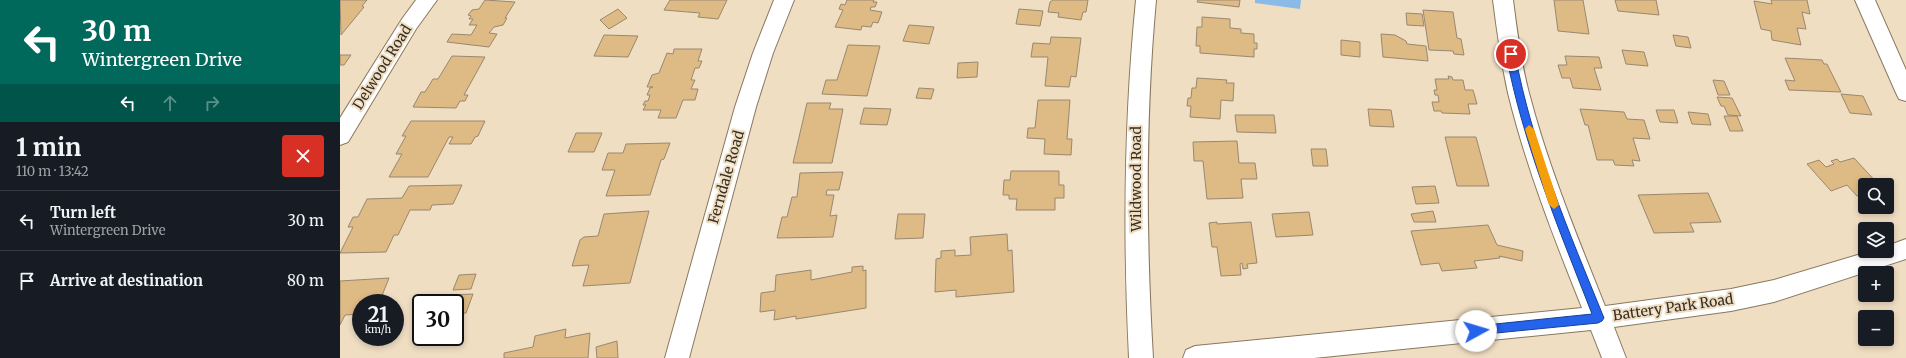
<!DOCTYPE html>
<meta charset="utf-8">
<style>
:root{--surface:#171b24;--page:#242831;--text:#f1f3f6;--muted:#9ea1a6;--line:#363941}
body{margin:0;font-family:Merriweather,serif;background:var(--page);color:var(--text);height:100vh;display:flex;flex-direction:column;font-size:15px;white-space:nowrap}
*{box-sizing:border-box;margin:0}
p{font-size:13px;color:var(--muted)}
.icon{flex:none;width:22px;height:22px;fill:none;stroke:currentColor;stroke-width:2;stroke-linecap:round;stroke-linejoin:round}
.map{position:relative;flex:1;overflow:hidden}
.drawer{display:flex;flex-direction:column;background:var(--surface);width:340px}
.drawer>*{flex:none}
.top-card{background:#00695c;color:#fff;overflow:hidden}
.controls{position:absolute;left:1518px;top:178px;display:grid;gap:8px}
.controls a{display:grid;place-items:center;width:36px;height:36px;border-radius:4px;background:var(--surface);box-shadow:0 2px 6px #0003;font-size:20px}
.speed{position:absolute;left:12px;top:294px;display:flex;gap:8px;font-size:20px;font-weight:700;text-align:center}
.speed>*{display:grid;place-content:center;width:52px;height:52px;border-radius:50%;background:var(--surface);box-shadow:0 2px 6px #0003;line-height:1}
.speed small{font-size:10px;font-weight:400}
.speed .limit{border:2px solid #111;border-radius:6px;background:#fff;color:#111}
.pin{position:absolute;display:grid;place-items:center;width:34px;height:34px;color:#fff;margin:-17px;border:2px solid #fff;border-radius:50%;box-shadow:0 1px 4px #0007}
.me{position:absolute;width:44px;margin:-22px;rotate:84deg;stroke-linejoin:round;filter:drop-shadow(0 0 3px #0008)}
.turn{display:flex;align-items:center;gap:14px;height:84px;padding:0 16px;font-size:18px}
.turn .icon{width:52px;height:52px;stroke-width:2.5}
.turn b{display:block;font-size:28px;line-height:34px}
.lanes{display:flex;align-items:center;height:38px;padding:0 16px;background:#0003;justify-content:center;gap:20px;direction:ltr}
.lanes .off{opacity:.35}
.round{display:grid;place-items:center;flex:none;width:42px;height:42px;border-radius:4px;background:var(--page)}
.headline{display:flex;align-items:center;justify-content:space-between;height:68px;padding:0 16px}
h1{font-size:24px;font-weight:700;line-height:30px}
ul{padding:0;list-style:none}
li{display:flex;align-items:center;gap:12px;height:60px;padding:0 16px;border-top:1px solid var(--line)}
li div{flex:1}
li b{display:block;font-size:15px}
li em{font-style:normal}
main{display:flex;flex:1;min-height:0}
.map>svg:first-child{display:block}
.water{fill:#8abbe6}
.building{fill:#deba85;stroke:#998870}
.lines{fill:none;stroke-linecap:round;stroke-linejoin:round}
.street-casing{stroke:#897860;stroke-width:2}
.street{fill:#fff;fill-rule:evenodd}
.route{fill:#2563eb;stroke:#184099}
.slow{fill:#f59e0b}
.labels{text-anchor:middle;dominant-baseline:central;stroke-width:4;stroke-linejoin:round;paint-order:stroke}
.street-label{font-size:14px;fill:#352e23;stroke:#f0dec3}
</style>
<main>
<section class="drawer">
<div class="top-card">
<div class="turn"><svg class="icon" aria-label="left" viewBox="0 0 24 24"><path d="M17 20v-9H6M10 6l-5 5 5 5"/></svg><div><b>30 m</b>Wintergreen Drive</div></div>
<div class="lanes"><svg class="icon" aria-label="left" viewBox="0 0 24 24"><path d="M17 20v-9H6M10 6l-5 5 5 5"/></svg><svg class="icon off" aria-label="ahead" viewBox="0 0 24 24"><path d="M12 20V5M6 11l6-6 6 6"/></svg><svg class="icon off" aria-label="right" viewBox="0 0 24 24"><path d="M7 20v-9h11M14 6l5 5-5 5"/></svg></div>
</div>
<div class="headline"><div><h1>1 min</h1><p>110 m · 13:42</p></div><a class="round" style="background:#d93025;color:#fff"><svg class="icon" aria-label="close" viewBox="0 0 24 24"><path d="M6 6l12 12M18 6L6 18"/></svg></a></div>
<ul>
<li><svg class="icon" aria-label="left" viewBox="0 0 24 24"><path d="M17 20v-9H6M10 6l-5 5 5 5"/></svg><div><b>Turn left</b><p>Wintergreen Drive</p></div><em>30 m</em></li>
<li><svg class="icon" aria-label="arrive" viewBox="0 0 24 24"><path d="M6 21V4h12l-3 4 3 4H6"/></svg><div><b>Arrive at destination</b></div><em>80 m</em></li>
</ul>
</section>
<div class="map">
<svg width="1566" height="358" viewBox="0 0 1566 358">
<rect width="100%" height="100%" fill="#f0dec3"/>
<path class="water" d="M 915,0 L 961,0 L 960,9 L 915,3 Z"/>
<path class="building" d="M 0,0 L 27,0 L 22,6 L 24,7 L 1,35 Z
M 145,0 L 175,2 L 165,18 L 167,18 L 163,25 L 154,27 L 149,33 L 157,34 L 149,47 L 107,42 L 112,34 L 131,35 L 137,25 L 129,25 L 133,19 L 129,19 L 131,16 L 128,15 L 132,10 L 139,9 Z
M 330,0 L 387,0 L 378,19 L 358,17 L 360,13 L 324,10 Z
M 507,0 L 534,0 L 533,2 L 537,2 L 535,7 L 531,7 L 530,10 L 542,12 L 538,23 L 533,22 L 531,27 L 522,26 L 521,30 L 495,27 L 503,10 L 499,9 L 501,4 L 505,5 Z
M 713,0 L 748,0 L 746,12 L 743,12 L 741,20 L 718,17 L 719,13 L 708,12 L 710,2 Z
M 858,0 L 900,0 L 899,7 L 857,2 Z
M 1214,0 L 1243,0 L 1249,34 L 1218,31 Z
M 1275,0 L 1316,0 L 1319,15 L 1278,11 Z
M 1431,0 L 1467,0 L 1470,14 L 1462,12 L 1466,29 L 1457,28 L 1461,45 L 1432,40 L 1431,31 L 1421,29 L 1414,1 L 1432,4 Z
M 278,9 L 287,18 L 269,29 L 260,20 Z
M 679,9 L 703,11 L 700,26 L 676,24 Z
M 1083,10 L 1113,12 L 1117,38 L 1121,39 L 1124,55 L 1114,54 L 1113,51 L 1089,50 Z
M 1066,13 L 1082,14 L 1084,26 L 1067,25 Z
M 862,17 L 890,19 L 890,28 L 901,29 L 901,33 L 914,34 L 914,43 L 917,43 L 917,49 L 914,49 L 914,57 L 860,53 L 860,46 L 856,46 L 857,27 L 862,27 Z
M 569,25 L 594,27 L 589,44 L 563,41 Z
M 1041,34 L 1055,35 L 1066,41 L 1067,44 L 1086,46 L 1088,61 L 1043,57 Z
M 264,35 L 298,36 L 288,57 L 254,56 Z
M 1333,35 L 1348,37 L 1351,48 L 1336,46 Z
M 711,37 L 741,38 L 736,77 L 731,76 L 729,87 L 705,86 L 708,57 L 691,57 L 693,43 L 710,44 Z
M 1001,40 L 1020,42 L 1020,57 L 1001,55 Z
M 508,45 L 540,46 L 527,96 L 482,94 L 486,80 L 497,80 Z
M 334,49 L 362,49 L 358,61 L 362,61 L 359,68 L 355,68 L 351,80 L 355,80 L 351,89 L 358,89 L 355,100 L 343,100 L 336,118 L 318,118 L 321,110 L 303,110 L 306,105 L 303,105 L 305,101 L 308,101 L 310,95 L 307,95 L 310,88 L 313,87 L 307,87 L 312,75 L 319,73 L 327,53 L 333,54 Z
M 1282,50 L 1304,52 L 1308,66 L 1286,64 Z
M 0,55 L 11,55 L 4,65 L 0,65 Z
M 112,56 L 145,57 L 124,95 L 128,95 L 125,101 L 120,101 L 116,108 L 73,107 L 81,92 L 85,92 L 93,79 L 98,79 Z
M 1225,56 L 1259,57 L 1262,68 L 1254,68 L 1261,90 L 1233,88 L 1230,78 L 1222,78 L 1218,65 L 1227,65 Z
M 1445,58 L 1482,60 L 1484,64 L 1487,64 L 1501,92 L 1449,90 L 1445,80 L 1455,81 Z
M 638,62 L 637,77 L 617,78 L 618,63 Z
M 1108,76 L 1112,77 L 1113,80 L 1123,80 L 1125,90 L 1133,90 L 1137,104 L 1128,104 L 1130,114 L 1102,113 L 1101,111 L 1094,111 L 1092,102 L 1099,102 L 1098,95 L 1095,95 L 1094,90 L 1097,90 L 1095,79 L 1109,79 Z
M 857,78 L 887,80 L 886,83 L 894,83 L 893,101 L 881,100 L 880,119 L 850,117 L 851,106 L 847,106 L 848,98 L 851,98 L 852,88 L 856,88 Z
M 1373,80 L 1384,81 L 1390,95 L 1378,95 Z
M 579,88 L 594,89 L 591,99 L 576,98 Z
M 1501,94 L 1523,96 L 1532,115 L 1510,113 Z
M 1377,97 L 1392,98 L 1401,116 L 1388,115 L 1384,106 L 1381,106 Z
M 698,100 L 730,100 L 727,139 L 732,139 L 731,155 L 704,154 L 705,139 L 687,138 L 688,128 L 695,128 Z
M 467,103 L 491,103 L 489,109 L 503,109 L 492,163 L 453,163 Z
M 524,108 L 551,109 L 547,125 L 520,124 Z
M 1028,109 L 1051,110 L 1054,127 L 1030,126 Z
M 1240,109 L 1284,112 L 1287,119 L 1304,120 L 1310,139 L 1293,138 L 1300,161 L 1292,160 L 1294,166 L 1275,165 L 1273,160 L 1257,160 L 1248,125 L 1245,125 Z
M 1316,110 L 1334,110 L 1338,123 L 1320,122 Z
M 1348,112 L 1368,114 L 1371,125 L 1352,124 Z
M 895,115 L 934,115 L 936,133 L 897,132 Z
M 1384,116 L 1397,116 L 1403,131 L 1390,131 Z
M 71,121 L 145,121 L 138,136 L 135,137 L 131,144 L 109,144 L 113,137 L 109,137 L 88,177 L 49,177 L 62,154 L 56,154 L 66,136 L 62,136 Z
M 236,133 L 262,133 L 254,152 L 228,152 Z
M 1105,137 L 1136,137 L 1149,186 L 1117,186 Z
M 897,141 L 899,163 L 915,163 L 917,179 L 901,179 L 903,198 L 867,199 L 863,161 L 854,161 L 853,142 Z
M 330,143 L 324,159 L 321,160 L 310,195 L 266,196 L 275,170 L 262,170 L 268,153 L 283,153 L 286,144 Z
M 971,149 L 986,149 L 988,166 L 973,166 Z
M 1514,158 L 1539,185 L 1525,185 L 1525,193 L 1517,196 L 1507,185 L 1491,191 L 1467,164 L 1479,160 L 1486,167 L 1494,164 L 1491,161 L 1497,159 L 1500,162 Z
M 671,171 L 719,171 L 719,185 L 724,185 L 724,198 L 715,198 L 715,210 L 676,210 L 677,199 L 669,199 L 669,195 L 663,195 L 664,180 L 670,180 Z
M 503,172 L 499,190 L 487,190 L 486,195 L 494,195 L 490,216 L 497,215 L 493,237 L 437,238 L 442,217 L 447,217 L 452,197 L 457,197 L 460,173 Z
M 122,185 L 113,204 L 92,205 L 90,210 L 70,210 L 58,235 L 54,235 L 46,252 L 0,253 L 13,227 L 8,227 L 13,217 L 18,217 L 27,199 L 62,198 L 69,186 Z
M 1095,186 L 1099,203 L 1076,204 L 1072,187 Z
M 1368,193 L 1381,222 L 1350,223 L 1354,232 L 1314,233 L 1298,195 Z
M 309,211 L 290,283 L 243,286 L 249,265 L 232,266 L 240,240 L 244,237 L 258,236 L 264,214 Z
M 1093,211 L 1096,222 L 1074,222 L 1071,214 Z
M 969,212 L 973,235 L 936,237 L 932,214 Z
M 558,214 L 585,214 L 583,238 L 555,239 Z
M 877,222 L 877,224 L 911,222 L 917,263 L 907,264 L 908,268 L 903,269 L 902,263 L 900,264 L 901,275 L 881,276 L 877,247 L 872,247 L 869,223 Z
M 1148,225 L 1157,245 L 1183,251 L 1182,261 L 1159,256 L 1160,258 L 1134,261 L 1137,268 L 1102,271 L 1099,263 L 1081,265 L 1071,231 Z
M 667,234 L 668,251 L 672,250 L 674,292 L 616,297 L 616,290 L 595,292 L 596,259 L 601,258 L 601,251 L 615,250 L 615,256 L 631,255 L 630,237 Z
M 523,266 L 523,271 L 526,270 L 526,308 L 456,319 L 456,316 L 434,320 L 435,310 L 420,312 L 421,293 L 435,291 L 436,275 L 471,270 L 471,280 L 512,272 L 512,267 Z
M 136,274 L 131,289 L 113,290 L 119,275 Z
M 49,278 L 39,303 L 21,303 L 21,314 L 5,315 L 0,325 L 0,281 Z
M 133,294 L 126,313 L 115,314 L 115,303 L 106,303 L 109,295 Z
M 226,329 L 225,338 L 250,333 L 248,358 L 164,358 L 164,353 L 193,347 L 195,336 Z
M 277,341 L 278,358 L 257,358 L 256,347 Z"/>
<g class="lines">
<g class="street-casing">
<path id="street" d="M 76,0 L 97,0 L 76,29 L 8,142 L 0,145 L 0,118 L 62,19 Z
M 434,0 L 454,0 L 433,53 L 416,107 L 349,358 L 325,358 L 395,107 L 413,53 Z
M 796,0 L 816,0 C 805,120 806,238 813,358 L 789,358 C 783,238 784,119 796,0 Z
M 1153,0 L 1173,0 C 1177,31 1181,63 1189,93 C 1208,166 1237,236 1265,306 L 1391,289 L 1434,280 L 1531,251 L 1547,251 L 1547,246 L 1566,239 L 1566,259 L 1434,302 L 1391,311 L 1274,327 L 1286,358 L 1262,358 L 1251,330 L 974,358 L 843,358 L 846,350 L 855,346 L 1242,308 C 1214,238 1186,167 1168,93 C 1161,62 1157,31 1153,0 Z
M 1515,0 L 1535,0 L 1566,70 L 1566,101 L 1559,99 L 1556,93 Z"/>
</g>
<use href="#street" class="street"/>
</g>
<path class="route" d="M 1171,51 L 1175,54 C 1192,146 1229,232 1264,318 L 1262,321 L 1258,323 L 1136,335 L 1133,334 L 1131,331 L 1133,327 L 1136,326 L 1252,314 C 1219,229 1183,144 1166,54 Z"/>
<path class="slow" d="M 1189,125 L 1194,129 L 1219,205 L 1214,209 L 1209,205 L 1185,129 Z"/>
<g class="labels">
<g class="street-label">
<text transform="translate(42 67) rotate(-58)">Delwood Road</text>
<text transform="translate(386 177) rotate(-74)">Ferndale Road</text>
<text transform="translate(796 179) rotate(-90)">Wildwood Road</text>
<text transform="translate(1333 307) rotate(-8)">Battery Park Road</text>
</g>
</g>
</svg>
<div class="controls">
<a><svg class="icon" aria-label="search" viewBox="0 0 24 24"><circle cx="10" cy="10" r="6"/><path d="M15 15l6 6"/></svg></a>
<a><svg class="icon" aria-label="layers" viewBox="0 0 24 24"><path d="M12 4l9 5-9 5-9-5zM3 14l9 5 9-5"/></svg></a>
<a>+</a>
<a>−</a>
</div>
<div class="speed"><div>21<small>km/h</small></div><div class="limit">30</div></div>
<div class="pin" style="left:1171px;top:54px;background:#d93025"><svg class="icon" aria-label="arrive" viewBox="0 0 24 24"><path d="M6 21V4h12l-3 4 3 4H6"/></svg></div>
<svg class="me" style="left:1136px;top:331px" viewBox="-20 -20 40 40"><circle r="19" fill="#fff"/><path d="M0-13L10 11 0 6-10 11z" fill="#2563eb"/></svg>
</div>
</main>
